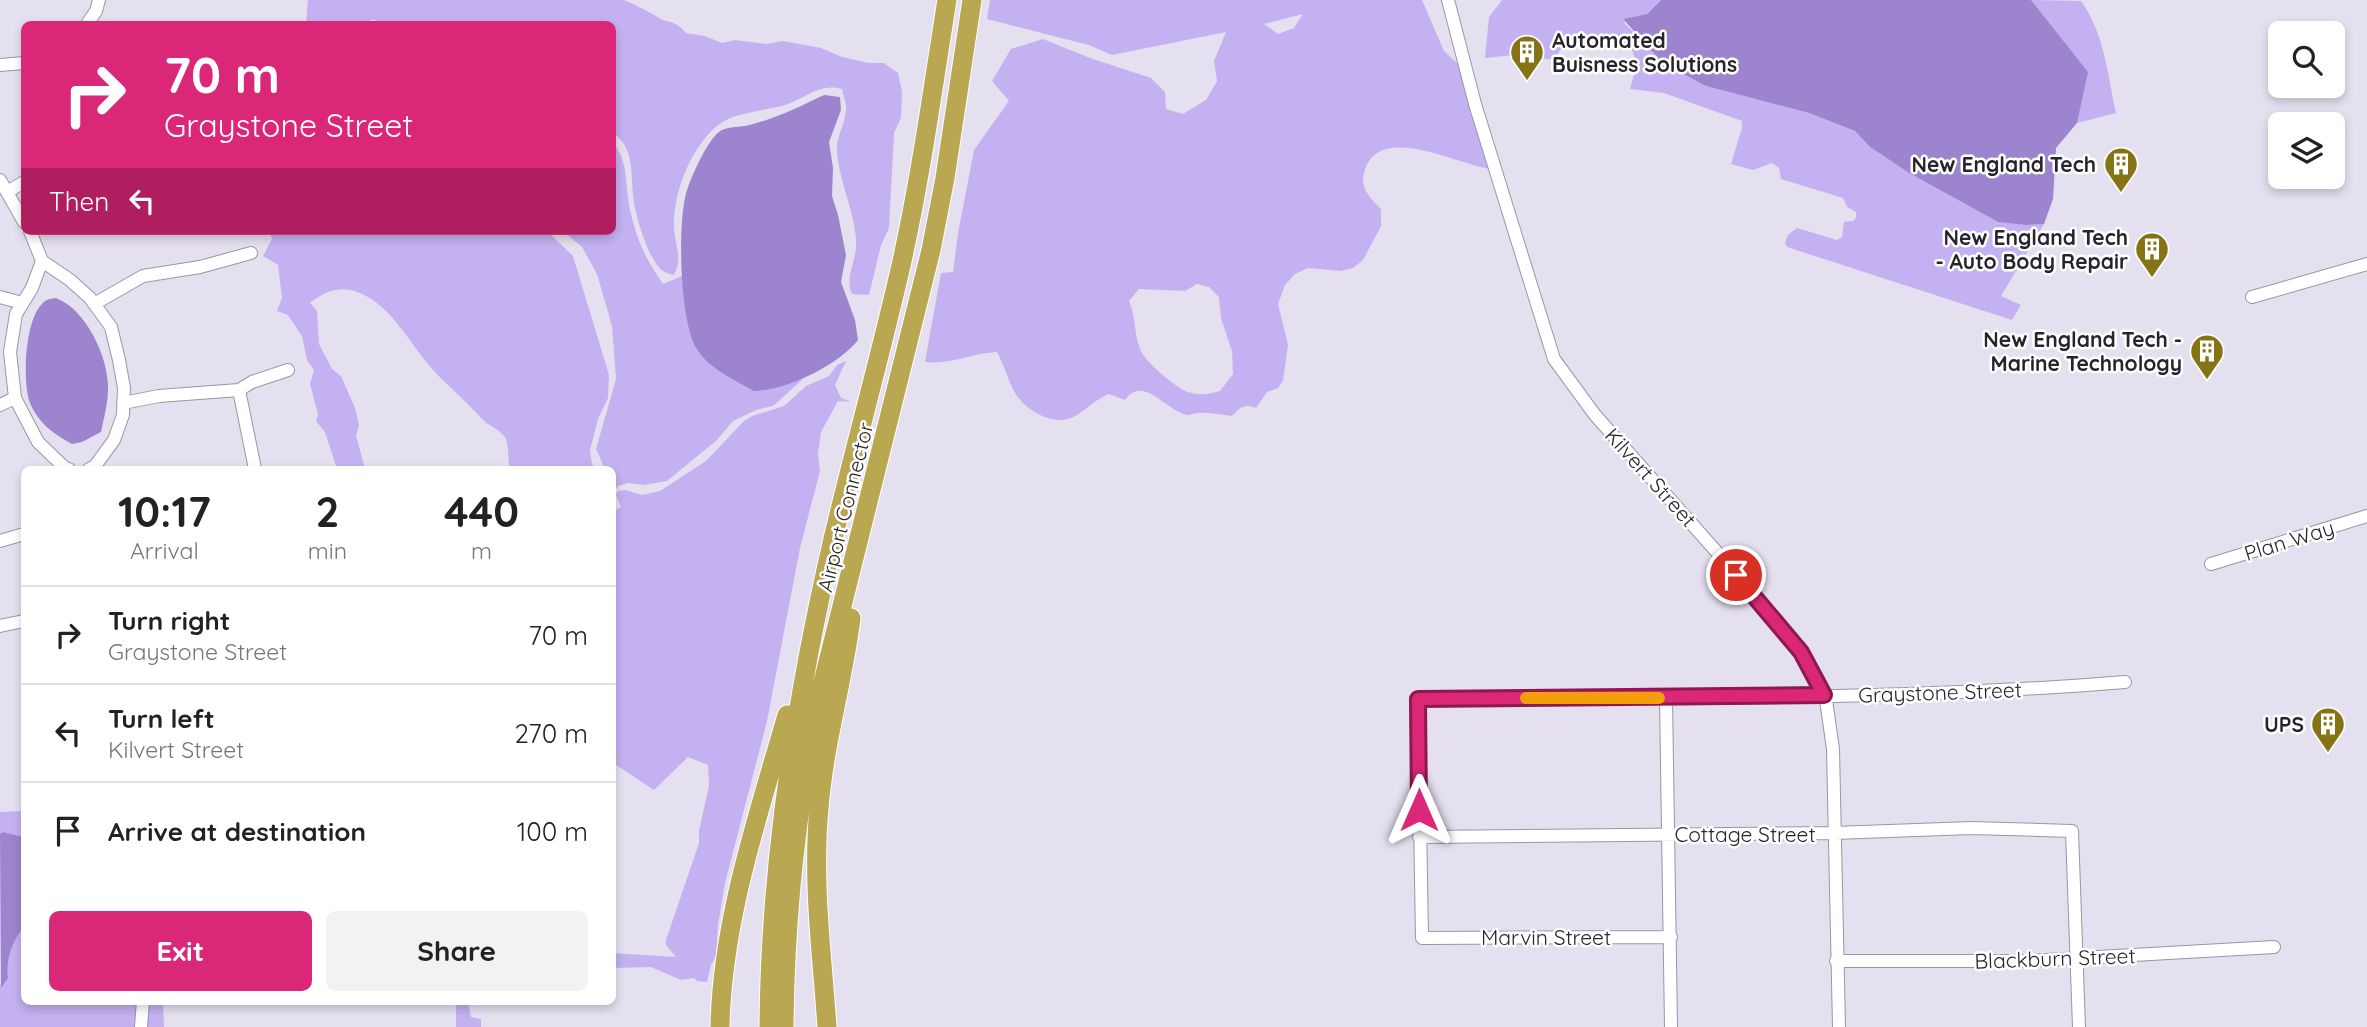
<!DOCTYPE html>
<style>
:root{--surface:#fff;--page:#f2f2f2;--text:#222;--muted:#767676;--line:#e0e0e0;--accent:#db2777}
body{margin:0;font-family:Quicksand,sans-serif;background:var(--page);color:var(--text);height:100vh;display:flex;flex-direction:column;font-size:26px;white-space:nowrap}
*{box-sizing:border-box;margin:0}
p{font-size:23px;color:var(--muted)}
.icon{flex:none;width:38px;height:38px;fill:none;stroke:currentColor;stroke-width:2;stroke-linecap:round;stroke-linejoin:round}
.map{position:relative;flex:1;overflow:hidden}
.side{position:absolute;left:21px;top:466px;width:595px;height:539px;display:flex;flex-direction:column;background:var(--surface);border-radius:10px;box-shadow:0 4px 10px #0003}
.side>*{flex:none}
.guide{position:absolute;left:21px;top:21px;width:595px;height:214px;border-radius:10px;box-shadow:0 4px 10px #0003;background:#db2777;color:#fff;overflow:hidden}
.buttons{position:absolute;left:2268px;top:21px;display:grid;gap:14px}
.buttons a{display:grid;place-items:center;width:77px;height:77px;border-radius:10px;background:var(--surface);box-shadow:0 4px 10px #0003;font-size:35px}
.pin{position:absolute;display:grid;place-items:center;width:60px;height:60px;color:#fff;margin:-30px;border:4px solid #fff;border-radius:50%;box-shadow:0 2px 7px #0007}
.me{position:absolute;width:77px;margin:-38px;rotate:0deg;stroke-linejoin:round;filter:drop-shadow(0 0 5px #0008)}
.turn{display:flex;align-items:center;gap:24px;height:147px;padding:0 28px;font-size:32px}
.turn .icon{width:91px;height:91px;stroke-width:2.5}
.turn b{display:block;font-size:49px;line-height:60px}
.then{display:flex;align-items:center;height:66px;padding:0 28px;background:#0003;gap:14px;font-size:26px}
.eta{display:flex;justify-content:space-evenly;align-items:center;height:119px;text-align:center}
.eta b{font-size:42px;font-weight:800;line-height:49px}
.button{display:flex;gap:14px;margin-top:auto;padding:14px 28px}
.button a{flex:1;height:80px;border-radius:10px;background:var(--accent);color:#fff;font-size:28px;font-weight:800;line-height:80px;text-align:center}
.button a+a{background:var(--page);color:var(--text)}
ul{padding:0;list-style:none}
li{display:flex;align-items:center;gap:21px;height:98px;padding:0 28px;border-top:2px solid var(--line)}
li div{flex:1}
li b{display:block;font-size:26px}
li em{font-style:normal}
.map>svg:first-child{display:block}
.green{fill:#c4b1f1;fill-rule:evenodd}
.water{fill:#9d84cf}
.lines{fill:none;stroke-linecap:round;stroke-linejoin:round}
.minor-casing{stroke:#9a96a3;stroke-width:14}
.highway-casing{stroke:#fff;stroke-width:21}
.minor{stroke:#fff;stroke-width:12}
.highway{stroke:#baa751;stroke-width:19}
.route-casing{stroke:#8e194d;stroke-width:18}
.route{stroke:#db2777;stroke-width:12}
.slow{stroke:#f59e0b;stroke-width:12}
.labels{text-anchor:middle;dominant-baseline:central;stroke-width:5;stroke-linejoin:round;paint-order:stroke}
.poi-label{font-size:21px;font-weight:bold;fill:#27252b;stroke:#fff;text-anchor:end}
.street-label{font-size:21px;fill:#27252b;stroke:#fff}
</style>
<div class="map">
<svg width="2367" height="1027" viewBox="0 0 2367 1027">
<rect width="100%" height="100%" fill="#e4e0ef"/>
<path class="green" d="M 308,0 L 624,0 C 636,5 645,10 656,16 C 669,25 673,18 686,33 L 705,36 L 722,43 L 735,40 L 766,44 L 783,41 L 821,48 L 842,57 L 869,63 L 884,63 L 898,73 L 902,92 L 901,118 L 894,133 L 889,228 L 881,245 L 869,295 L 852,294 C 845,278 855,263 856,247 C 858,220 839,182 837,152 C 836,136 845,125 846,110 C 847,104 843,95 842,89 C 820,82 803,100 782,106 C 765,110 746,112 730,118 C 695,133 672,193 674,228 C 675,246 683,259 674,275 C 670,274 666,273 663,271 C 650,263 636,218 634,202 C 630,178 636,148 613,133 L 612,24 L 382,24 L 373,19 L 365,24 L 306,24 Z
M 990,0 L 1422,0 L 1444,51 L 1460,66 L 1491,169 C 1458,165 1384,124 1366,167 C 1358,186 1368,196 1381,209 L 1381,226 L 1363,260 L 1353,268 L 1340,271 L 1308,268 L 1295,274 L 1285,285 L 1278,304 L 1288,345 L 1283,381 L 1278,388 L 1267,392 L 1256,408 C 1245,403 1239,408 1232,416 C 1221,415 1209,412 1198,413 C 1196,413 1189,415 1187,415 C 1166,411 1143,374 1125,400 L 1109,394 C 1096,399 1088,408 1077,415 C 1056,429 1026,411 1015,393 C 1008,380 1004,365 997,352 C 973,353 950,365 925,362 L 941,273 L 953,272 L 958,233 L 974,150 L 1009,101 L 992,81 L 1011,49 L 1043,39 L 1090,58 L 1151,78 L 1165,92 L 1166,109 L 1183,114 L 1206,100 L 1217,81 L 1214,61 L 1226,32 L 1112,55 L 1089,45 L 987,19 ZM 1303,14 L 1294,28 L 1278,34 L 1264,24 ZM 1197,284 L 1209,287 L 1219,297 L 1221,318 L 1232,351 L 1233,374 L 1220,391 C 1209,394 1200,396 1188,392 C 1176,388 1144,361 1140,349 C 1134,334 1136,317 1129,301 L 1139,289 L 1185,291 Z
M 1502,0 L 1661,0 L 1647,14 L 1624,19 L 1625,24 L 1641,39 L 1706,86 L 1809,113 L 1855,131 L 1870,147 L 1909,173 L 1998,222 L 2026,225 L 2044,224 L 2001,296 L 2021,305 L 2012,320 L 1787,247 L 1785,243 L 1788,235 L 1797,228 L 1837,240 L 1842,237 L 1844,222 L 1853,221 L 1856,218 L 1856,212 L 1847,207 L 1843,198 L 1781,179 L 1779,168 L 1772,163 L 1753,170 L 1731,164 L 1742,128 L 1742,121 L 1664,93 L 1630,89 L 1637,64 L 1631,47 L 1606,43 L 1592,37 L 1560,50 L 1555,60 L 1514,55 L 1485,58 L 1489,17 Z
M 2031,0 L 2081,1 C 2104,32 2108,76 2116,113 L 2077,123 L 2087,72 Z
M 613,143 C 629,161 625,187 630,210 C 637,240 645,258 663,284 L 682,276 L 688,321 L 695,345 L 761,391 L 803,379 L 773,406 L 756,410 L 733,421 L 717,440 L 667,481 L 644,485 L 628,483 L 618,486 L 613,492 L 612,469 L 605,469 L 596,449 L 616,379 L 612,326 L 597,274 L 582,247 L 563,231 L 612,231 Z
M 269,231 L 547,231 L 573,256 L 609,375 L 608,398 L 598,419 L 590,450 L 592,464 L 596,469 L 510,469 C 507,459 510,447 505,437 C 499,429 487,425 480,417 C 466,401 449,387 434,371 C 411,346 393,307 360,293 C 341,285 325,291 310,303 L 317,311 L 319,344 L 332,369 L 341,376 L 355,408 L 359,426 L 356,435 L 365,469 L 337,469 L 325,432 L 316,421 L 318,414 L 310,384 L 314,370 L 307,360 L 302,336 L 288,315 L 277,311 L 282,298 L 278,265 L 263,256 L 272,239 Z
M 846,361 L 835,385 L 841,398 L 851,402 L 838,401 L 821,432 L 818,454 L 820,471 L 800,548 L 767,721 L 725,883 L 718,925 L 716,956 L 711,965 L 707,982 L 697,981 L 694,978 L 681,980 L 651,967 L 613,968 L 613,953 L 676,957 L 666,945 L 666,940 L 699,843 L 699,831 L 709,786 L 708,765 L 688,757 L 654,790 L 613,763 L 612,512 L 621,507 L 616,495 L 618,491 L 625,490 L 642,495 L 660,491 L 706,461 L 744,421 L 752,416 L 784,406 L 806,386 L 829,376 L 837,365 Z
M 24,811 L 24,837 L 3,832 L 0,834 L 0,812 Z
M 24,927 L 24,1001 L 163,1001 L 164,1027 L 0,1027 L 0,985 L 8,978 C 6,959 12,941 24,927 Z
M 456,1001 L 468,1001 L 471,1017 L 481,1019 L 481,1027 L 456,1027 Z"/>
<path class="water" d="M 1661,0 L 2031,0 L 2088,72 L 2077,123 L 2056,148 L 2053,199 L 2044,224 L 2026,225 L 1998,222 L 1909,173 L 1870,147 L 1855,131 L 1809,113 L 1706,86 L 1663,63 L 1623,19 L 1647,14 Z
M 824,95 L 840,97 L 841,110 L 829,142 L 833,168 L 832,196 L 838,215 L 846,255 L 841,282 L 855,320 L 858,340 C 839,365 785,391 754,391 C 733,379 707,368 695,346 C 680,316 678,231 685,198 C 688,182 707,141 719,132 C 725,127 737,127 745,126 C 775,119 797,108 824,95 Z
M 56,298 C 86,309 109,358 108,389 C 108,403 104,418 101,432 L 82,442 L 72,444 C 54,434 39,424 30,403 C 22,382 25,320 42,304 C 46,299 50,299 56,298 Z
M 3,832 L 24,837 L 24,927 C 12,941 6,959 8,978 L 1,988 L 0,834 Z"/>
<g class="lines">
<g class="minor-casing">
<path id="minor" d="M 1448,0 L 1475,104 L 1554,359 L 1595,415 L 1723,559 L 1801,652 L 1826,700 L 1833,749 L 1839,1027
M 87,24 L 96,11 L 99,0
M 0,65 L 24,63
M 0,180 L 24,222
M 7,192 L 24,182
M 30,231 L 42,261 L 70,280 L 90,298 L 111,327 L 119,360 L 124,388 L 123,415 L 114,440 L 95,466 L 89,469
M 42,261 L 32,288 L 16,314 L 10,352 L 15,398 L 38,442 L 65,468 L 69,469
M 0,297 L 22,303
M 2252,297 L 2367,264
M 94,304 L 143,276 L 200,267 L 251,253
M 239,390 L 252,382 L 288,370
M 123,403 L 159,396 L 239,390 L 255,469
M 0,405 L 15,398
M 0,541 L 24,534
M 2211,564 L 2367,516
M 0,626 L 24,621
M 1666,698 L 1671,1027
M 1419,837 L 1834,833 L 1972,828 L 2072,831 L 2079,1027
M 1671,937 L 1422,938 L 1418,699 C 1654,698 1890,701 2125,682
M 1836,961 L 2026,961 L 2274,947
M 141,1027 L 143,1001"/>
</g>
<g class="highway-casing">
<path id="highway" d="M 720,1027 C 722,921 758,816 787,715
M 769,1027 C 770,863 796,699 833,539 C 855,446 881,354 902,261 C 921,175 933,87 947,0
M 784,1027 C 785,913 797,801 821,690 L 931,250 L 945,178 L 972,0
M 827,1027 C 822,954 812,881 819,808 C 824,744 843,682 851,618"/>
</g>
<use href="#minor" class="minor"/>
<use href="#highway" class="highway"/>
</g>
<g class="lines">
<g class="route-casing">
<path id="route" d="M 1419,810 L 1418,699 L 1824,695 L 1801,652 L 1736,575"/>
</g>
<use href="#route" class="route"/>
<path class="slow" d="M 1526,698 L 1659,698"/>
</g>
<defs>
<g id="building-pin" transform="scale(1.75)"><path d="M0 17L-7.5 6A9.5 9.5 0 1 1 7.5 6Z" fill="#867315" stroke="#fff"/><path d="M-4-6H4V6H1V3H-1V6H-4ZM-2.5-4.3h1.7v1.8h-1.7ZM.8-4.3h1.7v1.8H.8ZM-2.5-1h1.7V.8h-1.7ZM.8-1h1.7V.8H.8Z" fill="#fff"/></g>
</defs>
<g fill-rule="evenodd">
<use href="#building-pin" x="1527" y="52"/>
<use href="#building-pin" x="2121" y="164"/>
<use href="#building-pin" x="2152" y="249"/>
<use href="#building-pin" x="2207" y="351"/>
<use href="#building-pin" x="2328" y="724"/>
</g>
<g class="labels">
<g class="poi-label">
<text x="1552" y="40" text-anchor="start">Automated<tspan x="1552" dy="24">Buisness Solutions</tspan></text>
<text x="2096" y="164">New England Tech</text>
<text x="2128" y="237">New England Tech<tspan x="2128" dy="24">- Auto Body Repair</tspan></text>
<text x="2182" y="339">New England Tech -<tspan x="2182" dy="24">Marine Technology</tspan></text>
<text x="2304" y="724">UPS</text>
</g>
<g class="street-label">
<text transform="translate(1651 477) rotate(48)">Kilvert Street</text>
<text transform="translate(845 507) rotate(-76)">Airport Connector</text>
<text transform="translate(2289 540) rotate(-17)">Plan Way</text>
<text transform="translate(1940 692) rotate(-2)">Graystone Street</text>
<text x="1745" y="834">Cottage Street</text>
<text x="1546" y="937">Marvin Street</text>
<text transform="translate(2055 958) rotate(-2)">Blackburn Street</text>
</g>
</g>
</svg>
<div class="buttons">
<a><svg class="icon" aria-label="search" viewBox="0 0 24 24"><circle cx="10" cy="10" r="6"/><path d="M15 15l6 6"/></svg></a>
<a><svg class="icon" aria-label="layers" viewBox="0 0 24 24"><path d="M12 4l9 5-9 5-9-5zM3 14l9 5 9-5"/></svg></a>
</div>
<div class="pin" style="left:1736px;top:575px;background:#d93025"><svg class="icon" aria-label="arrive" viewBox="0 0 24 24"><path d="M6 21V4h12l-3 4 3 4H6"/></svg></div>
<svg class="me" style="left:1419px;top:810px" viewBox="-20 -20 40 40"><path d="M0-17L14 15 0 8-14 15z" fill="#db2777" stroke="#fff" stroke-width="4"/></svg>
<div class="guide">
<div class="turn"><svg class="icon" aria-label="right" viewBox="0 0 24 24"><path d="M7 20v-9h11M14 6l5 5-5 5"/></svg><div><b>70 m</b>Graystone Street</div></div>
<div class="then">Then<svg class="icon" aria-label="left" viewBox="0 0 24 24"><path d="M17 20v-9H6M10 6l-5 5 5 5"/></svg></div>
</div>
<section class="side">
<div class="eta">
<div><b>10:17</b><p>Arrival</p></div>
<div><b>2</b><p>min</p></div>
<div><b>440</b><p>m</p></div>
</div>
<ul>
<li><svg class="icon" aria-label="right" viewBox="0 0 24 24"><path d="M7 20v-9h11M14 6l5 5-5 5"/></svg><div><b>Turn right</b><p>Graystone Street</p></div><em>70 m</em></li>
<li><svg class="icon" aria-label="left" viewBox="0 0 24 24"><path d="M17 20v-9H6M10 6l-5 5 5 5"/></svg><div><b>Turn left</b><p>Kilvert Street</p></div><em>270 m</em></li>
<li><svg class="icon" aria-label="arrive" viewBox="0 0 24 24"><path d="M6 21V4h12l-3 4 3 4H6"/></svg><div><b>Arrive at destination</b></div><em>100 m</em></li>
</ul>
<div class="button"><a>Exit</a><a>Share</a></div>
</section>
</div>
